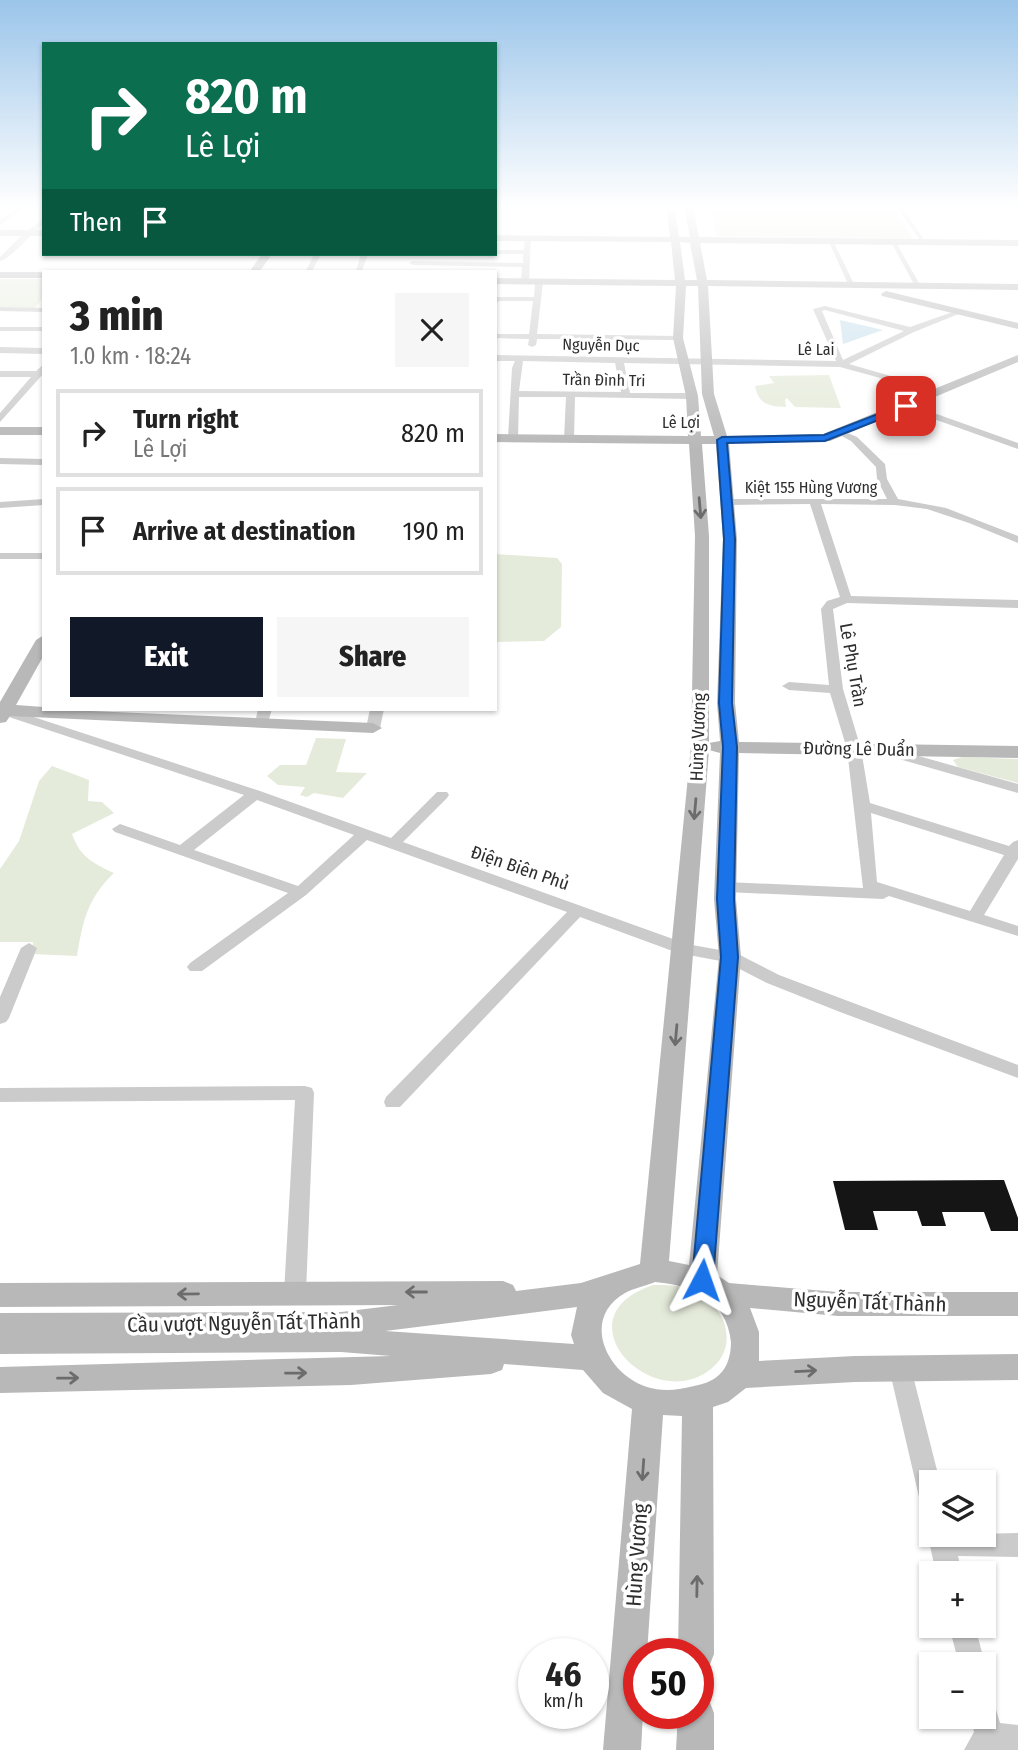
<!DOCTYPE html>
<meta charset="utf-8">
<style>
:root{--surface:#fff;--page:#f6f6f6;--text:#222;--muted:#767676;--line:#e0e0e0;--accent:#111827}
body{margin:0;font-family:"Fira Sans Condensed",sans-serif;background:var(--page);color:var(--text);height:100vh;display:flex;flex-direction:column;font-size:26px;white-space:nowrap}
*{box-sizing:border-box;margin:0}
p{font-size:23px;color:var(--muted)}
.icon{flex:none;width:38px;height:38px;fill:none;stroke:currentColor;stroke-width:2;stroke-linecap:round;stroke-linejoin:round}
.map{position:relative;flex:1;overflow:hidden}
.panel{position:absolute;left:42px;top:270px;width:455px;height:441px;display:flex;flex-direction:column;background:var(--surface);border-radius:0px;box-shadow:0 2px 5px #0004}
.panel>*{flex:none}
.guide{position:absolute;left:42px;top:42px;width:455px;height:214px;border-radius:0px;box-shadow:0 2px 5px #0004;background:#0b6e4f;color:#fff;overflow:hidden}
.buttons{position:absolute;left:919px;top:1470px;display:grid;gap:14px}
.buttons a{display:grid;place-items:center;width:77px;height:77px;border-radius:0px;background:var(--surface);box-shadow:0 2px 5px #0004;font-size:35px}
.speed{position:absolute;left:518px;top:1638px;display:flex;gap:14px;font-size:35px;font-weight:700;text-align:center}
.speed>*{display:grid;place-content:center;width:91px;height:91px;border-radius:50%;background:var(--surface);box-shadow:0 2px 5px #0004;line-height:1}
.speed small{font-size:18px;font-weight:400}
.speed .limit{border:10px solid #d22;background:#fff;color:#111}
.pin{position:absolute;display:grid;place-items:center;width:60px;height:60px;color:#fff;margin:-30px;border-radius:14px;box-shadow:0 4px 10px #0006}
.me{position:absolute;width:77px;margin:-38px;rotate:4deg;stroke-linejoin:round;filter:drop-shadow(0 0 5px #0008)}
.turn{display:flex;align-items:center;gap:24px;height:147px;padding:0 28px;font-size:32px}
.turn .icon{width:91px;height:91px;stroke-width:2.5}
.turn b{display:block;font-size:49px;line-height:60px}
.then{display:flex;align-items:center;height:66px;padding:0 28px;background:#0003;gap:14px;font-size:26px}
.round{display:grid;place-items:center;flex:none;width:74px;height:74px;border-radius:0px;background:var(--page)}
.headline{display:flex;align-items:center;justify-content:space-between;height:119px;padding:0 28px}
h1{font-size:42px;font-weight:800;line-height:52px}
.cta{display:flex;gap:14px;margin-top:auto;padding:14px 28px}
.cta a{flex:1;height:80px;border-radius:0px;background:var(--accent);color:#fff;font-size:28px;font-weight:800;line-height:80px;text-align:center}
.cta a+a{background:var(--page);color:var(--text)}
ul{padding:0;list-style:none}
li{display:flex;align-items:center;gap:21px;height:88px;margin:0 14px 10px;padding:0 14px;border:4px solid var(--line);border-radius:0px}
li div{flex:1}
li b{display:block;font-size:26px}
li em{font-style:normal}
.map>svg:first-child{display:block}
.green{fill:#e5ebdb}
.water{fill:#c7dfec}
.building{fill:#151515}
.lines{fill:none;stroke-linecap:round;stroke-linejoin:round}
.street{fill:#cbcbcb;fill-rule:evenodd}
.secondary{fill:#b8b8b8;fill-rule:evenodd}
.oneway{stroke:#6c6c6c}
.route{fill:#1a73e8;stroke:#114b97;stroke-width:2}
.labels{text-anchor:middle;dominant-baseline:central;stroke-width:7;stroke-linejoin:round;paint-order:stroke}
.far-street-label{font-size:16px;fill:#2e2e2e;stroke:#fff}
.street-label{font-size:18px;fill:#2e2e2e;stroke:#fff}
.near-street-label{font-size:21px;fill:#2e2e2e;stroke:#fff}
</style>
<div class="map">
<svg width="1018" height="1750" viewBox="0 0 1018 1750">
<rect width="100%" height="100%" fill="#fff"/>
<path class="green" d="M 711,205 L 892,205 L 913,239 L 717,236 Z
M 0,279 L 44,279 L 44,297 L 35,308 L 0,307 Z
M 829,375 L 841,408 L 795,407 L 787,398 L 785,400 L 786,407 C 769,406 759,405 755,386 L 774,383 L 769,376 Z
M 495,554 L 557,558 L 562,564 L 561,627 L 544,641 L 495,642 Z
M 316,738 L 346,739 L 336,772 L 367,773 L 343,798 L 314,793 L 307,797 L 300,795 L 305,787 L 278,785 L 267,776 L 280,765 L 306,765 Z
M 962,757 L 1018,759 L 1018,783 L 958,767 L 953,760 Z
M 52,766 L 89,780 L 88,801 L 102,802 L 114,813 L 72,834 C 80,857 93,863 114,873 C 87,899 83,921 77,956 L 32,954 L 33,942 L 0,942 L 0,869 L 19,841 L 39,781 Z
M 653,1285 C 666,1285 678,1285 690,1289 C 723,1301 742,1344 711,1369 C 652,1416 557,1317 653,1285 Z"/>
<path class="water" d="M 840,320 L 883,330 L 843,344 Z"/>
<path class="building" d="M 1004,1180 L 1018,1218 L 1018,1231 L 991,1231 L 984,1212 L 942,1212 L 946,1226 L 922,1226 L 917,1211 L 873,1211 L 878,1230 L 845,1230 L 833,1181 Z"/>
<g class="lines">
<path class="street" d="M 22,205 L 29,205 L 0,225 L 0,220 Z
M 895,205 L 901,205 L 926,243 L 922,243 Z
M 44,219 L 44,224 C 31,233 11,259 0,261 L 0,257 L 25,232 Z
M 528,236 L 531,238 L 529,281 L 525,283 L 521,281 L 522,267 L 413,265 L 409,263 L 413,261 L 523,263 L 523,254 L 494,254 L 495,250 L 524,250 L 525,238 Z
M 828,240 L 833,241 L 856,288 L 849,286 Z
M 890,240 L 895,241 L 922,288 L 915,286 Z
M 314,254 L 321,254 L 312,271 L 306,271 Z
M 361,254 L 368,254 L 362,271 L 356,271 Z
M 539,280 L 543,282 L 537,334 L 678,336 L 682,338 L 678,340 L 537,339 L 536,345 L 532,347 L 528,345 L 529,339 L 495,338 L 495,334 L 529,334 L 533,301 L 499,301 L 495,304 L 495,297 L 534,297 L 535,282 Z
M 825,306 L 910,327 L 961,309 L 961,313 L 914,332 L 849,364 L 939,390 L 939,394 L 840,367 L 624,363 L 630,393 L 692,393 L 697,396 L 692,399 L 575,397 L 574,439 L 569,442 L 564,439 L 566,397 L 519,397 L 518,438 L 513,441 L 508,438 L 512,368 L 515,361 L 495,361 L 495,355 L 836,361 L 813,309 ZM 825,310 L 904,331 L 843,360 L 822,311 ZM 523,361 L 615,363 L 621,392 L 519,391 Z
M 0,307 L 44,308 L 44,312 L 0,311 Z
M 0,327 L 44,327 L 44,331 L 0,331 Z
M 0,347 L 44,348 L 44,354 L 0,353 Z
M 44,364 L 44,373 L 0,422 L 0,413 L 31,377 L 0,377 L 0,371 L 36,371 Z
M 906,403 L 1018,443 L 1018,449 L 903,408 L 901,406 Z
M 841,430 L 857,437 L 885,464 L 887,479 L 898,499 L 946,508 L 1018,536 L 1018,543 L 969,523 L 927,509 L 895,505 L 821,504 L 851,596 L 1018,600 L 1018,608 L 847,603 L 833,609 L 843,689 L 861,749 L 870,803 L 1009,846 L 1013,842 L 1018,840 L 1018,859 L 984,915 L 1018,926 L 1018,936 L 889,896 L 883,899 L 726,892 L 718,887 L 726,882 L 863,888 L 847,749 L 830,693 L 789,690 L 782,686 L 789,682 L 829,685 L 821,609 L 827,601 L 840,597 L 810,504 L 727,505 L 722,502 L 727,499 L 887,499 L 877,479 L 876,467 L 851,441 L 836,433 ZM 871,813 L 1004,855 L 970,911 L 877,882 Z
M 0,458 L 44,459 L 44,465 L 0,464 Z
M 44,499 L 44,505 L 0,508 L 0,502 Z
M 0,553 L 44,553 L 44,559 L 0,559 Z
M 0,706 L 260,791 L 391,838 L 437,792 L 447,792 L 449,795 L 447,798 L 403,842 L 687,944 L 736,953 L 779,975 L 1018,1065 L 1018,1078 L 840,1012 L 767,983 L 726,962 L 678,953 L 580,917 L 400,1107 L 386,1107 L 384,1102 L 386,1097 L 567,912 L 367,840 L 306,895 L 202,971 L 190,971 L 187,967 L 190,963 L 288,893 L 115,832 L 112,829 L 120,824 L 180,845 L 244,795 L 0,714 ZM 257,800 L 354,835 L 298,886 L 194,850 Z
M 258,709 L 272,709 L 267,726 L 262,727 L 255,723 Z
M 370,709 L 384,709 L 380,728 L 373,732 L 366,728 Z
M 883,746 L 1018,784 L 1018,793 L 878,753 L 876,750 L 878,747 Z
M 29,943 L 37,948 L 9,1018 L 6,1022 L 0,1024 L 0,997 L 21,948 Z
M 305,1086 L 312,1088 L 314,1093 L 306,1293 L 303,1299 L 295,1302 L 287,1299 L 284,1293 L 295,1100 L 0,1102 L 0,1088 Z
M 900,1358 L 908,1361 L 911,1368 L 940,1482 L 931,1482 L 931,1508 L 922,1505 L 919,1497 L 889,1368 L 892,1361 Z
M 931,1531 L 931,1535 L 1018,1533 L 1018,1557 L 958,1556 L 962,1573 L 936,1573 L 928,1537 Z
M 949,1626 L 975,1626 L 985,1664 L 984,1669 L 984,1664 L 959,1664 Z
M 984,1699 L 994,1703 L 1000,1723 L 1018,1725 L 1018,1750 L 964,1750 L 974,1732 L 971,1717 L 984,1717 Z"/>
<path class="secondary" d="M 666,205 L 674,205 L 679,237 L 690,237 L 684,205 L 692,205 L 699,237 L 1018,240 L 1018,246 L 700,243 L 707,280 L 1018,284 L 1018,290 L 708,286 L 714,394 L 727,436 L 823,434 L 1018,355 L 1018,362 L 830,441 L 729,443 L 737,539 L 735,703 L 739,742 L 1018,746 L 1018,758 L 739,753 L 736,899 L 741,957 L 717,1275 L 729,1283 L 838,1292 L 1018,1292 L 1018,1316 L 838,1316 L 750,1308 L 759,1332 L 759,1361 L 855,1356 L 1018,1354 L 1018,1380 L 855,1382 L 746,1388 L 728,1402 L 713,1407 L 714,1654 L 709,1667 L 698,1671 L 698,1654 L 678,1654 L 682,1416 L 663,1415 L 647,1654 L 639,1654 L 639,1713 L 643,1713 L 641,1750 L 603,1750 L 632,1409 L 603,1393 L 583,1370 L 504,1364 L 502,1370 L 491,1374 L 351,1385 L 0,1393 L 0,1367 L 391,1356 L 341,1352 L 0,1354 L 0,1313 L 341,1312 L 398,1305 L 0,1307 L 0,1283 L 503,1281 L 513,1285 L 516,1291 L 581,1283 L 640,1264 L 691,746 L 695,536 L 689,444 L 495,442 L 495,434 L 688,436 L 686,396 L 673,338 L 676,286 L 495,284 L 495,278 L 675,280 L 671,242 L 495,241 L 495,235 L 670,237 ZM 680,242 L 690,243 L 697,280 L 685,280 ZM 686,286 L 698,286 L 702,394 L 714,436 L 701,436 L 698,396 L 683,338 ZM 702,444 L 716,444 L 723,539 L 717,703 L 720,741 L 709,743 L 709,536 ZM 709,750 L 720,753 L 714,899 L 719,957 L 689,1265 L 669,1261 ZM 655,1282 C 692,1285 727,1300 731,1342 C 731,1354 728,1367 719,1375 C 711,1382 703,1384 694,1386 C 679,1390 662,1392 647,1387 C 607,1374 580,1319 625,1293 C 634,1288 645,1286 655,1282 ZM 577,1307 L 571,1335 L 574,1344 L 385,1331 Z
M 0,230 L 44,230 L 44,236 L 0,236 Z
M 262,254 L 272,254 L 260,271 L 250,271 Z
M 0,272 L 44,272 L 44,278 L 0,278 Z
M 886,291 L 1018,323 L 1018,329 L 882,296 L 881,294 Z
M 0,427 L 44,427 L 44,435 L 0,435 Z
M 44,635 L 44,655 L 16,705 L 44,707 L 44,709 L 373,723 L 382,728 L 373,733 L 10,716 L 6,722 L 0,723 L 0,702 L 36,640 Z
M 698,1696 L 709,1700 L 714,1713 L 714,1750 L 676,1750 L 678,1713 L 698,1713 Z"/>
</g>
<defs><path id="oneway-shaft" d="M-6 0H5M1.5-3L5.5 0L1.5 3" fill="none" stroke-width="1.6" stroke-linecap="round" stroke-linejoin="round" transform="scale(1.75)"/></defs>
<g class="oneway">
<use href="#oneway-shaft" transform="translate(700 508) rotate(85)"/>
<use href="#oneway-shaft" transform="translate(695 809) rotate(95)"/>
<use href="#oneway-shaft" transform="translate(676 1035) rotate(95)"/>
<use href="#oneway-shaft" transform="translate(416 1292) rotate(180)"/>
<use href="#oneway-shaft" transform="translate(188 1294) rotate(179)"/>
<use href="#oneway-shaft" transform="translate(806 1371) rotate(-3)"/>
<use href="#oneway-shaft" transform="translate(296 1373) rotate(-1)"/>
<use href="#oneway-shaft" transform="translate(68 1378) rotate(-1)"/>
<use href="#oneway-shaft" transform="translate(643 1470) rotate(94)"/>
<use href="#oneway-shaft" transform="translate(697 1586) rotate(-89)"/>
</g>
<linearGradient id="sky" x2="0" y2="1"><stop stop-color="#9bc5ea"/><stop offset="0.46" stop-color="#fff"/><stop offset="1" stop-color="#fff" stop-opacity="0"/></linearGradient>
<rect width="1018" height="450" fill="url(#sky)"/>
<path class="route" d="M 906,403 L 909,404 L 909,408 L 825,441 L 727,443 L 735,539 L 732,703 L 737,747 L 734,899 L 738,957 L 713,1280 L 710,1287 L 702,1289 L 695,1287 L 692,1280 L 721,957 L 717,899 L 723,747 L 719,703 L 724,539 L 717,440 L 722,437 L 824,435 Z"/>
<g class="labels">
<g class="far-street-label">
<text transform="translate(601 345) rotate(1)">Nguyễn Dục</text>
<text x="816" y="349">Lê Lai</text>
<text transform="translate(604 380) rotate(1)">Trần Đình Tri</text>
<text x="681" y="422">Lê Lợi</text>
<text x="811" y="487">Kiệt 155 Hùng Vương</text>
</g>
<g class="street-label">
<text transform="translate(853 665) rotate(80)">Lê Phụ Trần</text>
<text transform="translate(698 737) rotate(-88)">Hùng Vương</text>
<text transform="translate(859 749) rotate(1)">Đường Lê Duẩn</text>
<text transform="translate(520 868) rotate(19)">Điện Biên Phủ</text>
</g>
<g class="near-street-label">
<text transform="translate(870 1302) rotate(2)">Nguyễn Tất Thành</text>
<text transform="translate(244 1323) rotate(-1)">Cầu vượt Nguyễn Tất Thành</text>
<text transform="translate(637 1555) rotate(-86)">Hùng Vương</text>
</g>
</g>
</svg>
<div class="buttons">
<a><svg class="icon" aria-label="layers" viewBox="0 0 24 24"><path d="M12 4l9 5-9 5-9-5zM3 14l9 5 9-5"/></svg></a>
<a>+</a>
<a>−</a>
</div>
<div class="speed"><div>46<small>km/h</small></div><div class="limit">50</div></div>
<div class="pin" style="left:906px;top:406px;background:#d93025"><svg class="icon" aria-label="arrive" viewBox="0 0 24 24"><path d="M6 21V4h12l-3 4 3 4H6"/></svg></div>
<svg class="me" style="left:702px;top:1280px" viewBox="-20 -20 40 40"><path d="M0-17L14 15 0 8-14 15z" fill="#1a73e8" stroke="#fff" stroke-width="4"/></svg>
<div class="guide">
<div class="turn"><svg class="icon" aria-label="right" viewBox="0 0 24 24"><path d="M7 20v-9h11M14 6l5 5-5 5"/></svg><div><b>820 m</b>Lê Lợi</div></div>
<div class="then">Then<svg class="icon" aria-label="arrive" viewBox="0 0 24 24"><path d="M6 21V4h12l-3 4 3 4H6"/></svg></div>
</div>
<section class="panel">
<div class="headline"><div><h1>3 min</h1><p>1.0 km · 18:24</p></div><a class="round"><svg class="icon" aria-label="close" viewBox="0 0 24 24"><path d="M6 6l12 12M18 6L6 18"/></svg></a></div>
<ul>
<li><svg class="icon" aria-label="right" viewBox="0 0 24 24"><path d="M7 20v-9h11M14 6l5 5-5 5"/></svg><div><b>Turn right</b><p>Lê Lợi</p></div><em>820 m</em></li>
<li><svg class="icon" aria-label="arrive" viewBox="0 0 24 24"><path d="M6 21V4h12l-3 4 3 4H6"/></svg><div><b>Arrive at destination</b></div><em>190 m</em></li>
</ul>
<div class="cta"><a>Exit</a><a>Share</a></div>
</section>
</div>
